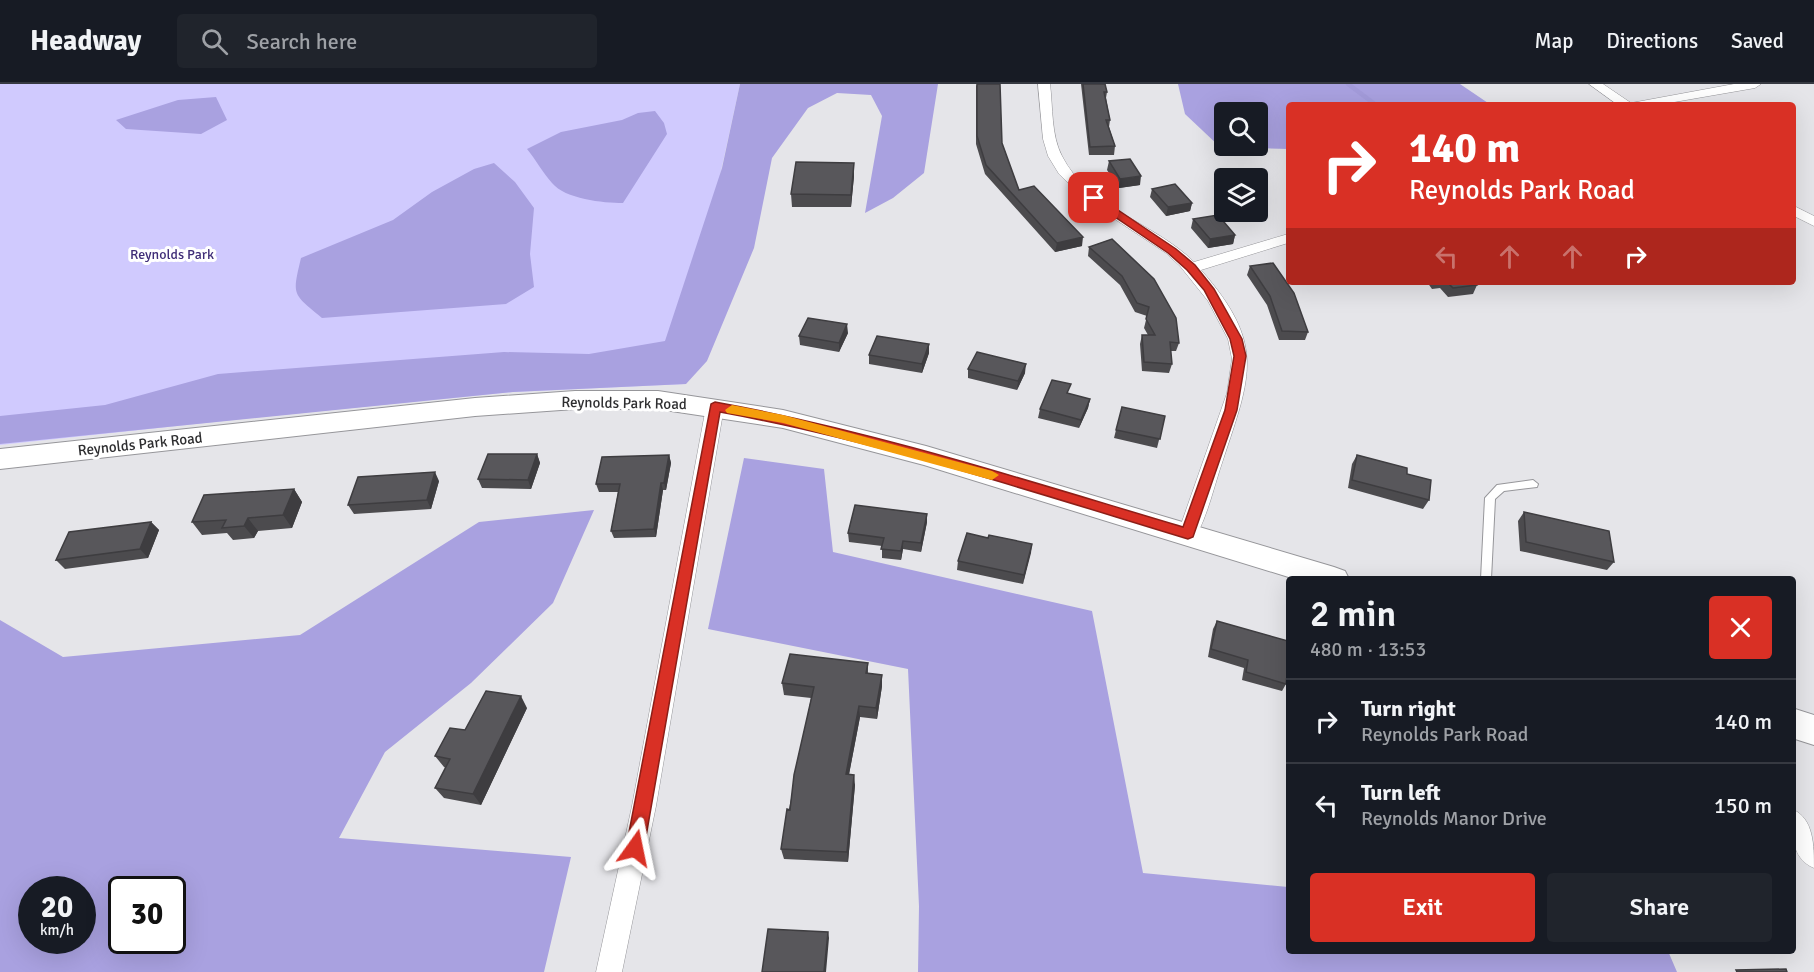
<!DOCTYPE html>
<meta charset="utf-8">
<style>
:root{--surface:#171b24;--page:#20242c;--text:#f1f3f6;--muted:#9ea1a6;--line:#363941;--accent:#d93025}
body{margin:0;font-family:Signika,sans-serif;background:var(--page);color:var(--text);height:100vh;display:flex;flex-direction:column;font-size:22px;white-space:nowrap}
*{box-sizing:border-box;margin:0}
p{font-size:20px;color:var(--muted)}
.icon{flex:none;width:33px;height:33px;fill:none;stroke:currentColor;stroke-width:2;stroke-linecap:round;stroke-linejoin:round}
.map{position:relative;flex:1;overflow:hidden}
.sheet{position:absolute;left:1286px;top:492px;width:510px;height:378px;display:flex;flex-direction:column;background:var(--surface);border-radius:6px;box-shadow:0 6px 24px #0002}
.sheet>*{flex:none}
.banner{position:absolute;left:1286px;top:18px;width:510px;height:183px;border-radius:6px;box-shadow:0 6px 24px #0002;background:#d93025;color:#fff;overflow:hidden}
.fabs{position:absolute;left:1214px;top:18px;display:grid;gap:12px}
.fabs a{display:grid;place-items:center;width:54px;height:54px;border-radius:6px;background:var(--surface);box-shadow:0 6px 24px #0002;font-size:30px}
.speed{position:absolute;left:18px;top:792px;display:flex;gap:12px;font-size:30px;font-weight:700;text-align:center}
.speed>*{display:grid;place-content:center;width:78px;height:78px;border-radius:50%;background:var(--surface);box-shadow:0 6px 24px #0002;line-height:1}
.speed small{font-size:15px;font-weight:400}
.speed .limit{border:3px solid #111;border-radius:9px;background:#fff;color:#111}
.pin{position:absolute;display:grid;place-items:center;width:51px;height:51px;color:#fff;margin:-26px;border-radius:12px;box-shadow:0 3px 9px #0006}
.me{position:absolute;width:66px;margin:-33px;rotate:12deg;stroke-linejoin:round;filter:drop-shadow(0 0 4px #0008)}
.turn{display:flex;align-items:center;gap:21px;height:126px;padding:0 24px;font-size:27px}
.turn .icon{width:78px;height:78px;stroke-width:2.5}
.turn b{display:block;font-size:42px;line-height:51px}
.lanes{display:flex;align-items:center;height:57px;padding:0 24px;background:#0003;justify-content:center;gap:30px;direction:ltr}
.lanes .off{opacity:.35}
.round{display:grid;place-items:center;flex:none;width:63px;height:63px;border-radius:6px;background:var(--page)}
.overview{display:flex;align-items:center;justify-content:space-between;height:102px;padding:0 24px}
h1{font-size:36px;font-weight:600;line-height:45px}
.primary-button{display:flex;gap:12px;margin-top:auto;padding:12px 24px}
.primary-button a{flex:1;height:69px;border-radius:6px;background:var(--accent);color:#fff;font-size:24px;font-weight:600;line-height:69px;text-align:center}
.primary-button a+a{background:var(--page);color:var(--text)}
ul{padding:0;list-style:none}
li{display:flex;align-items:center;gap:18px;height:84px;padding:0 24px;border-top:2px solid var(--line)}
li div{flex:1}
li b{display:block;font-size:22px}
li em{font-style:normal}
header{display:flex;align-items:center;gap:36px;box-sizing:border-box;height:84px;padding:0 30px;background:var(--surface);border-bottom:2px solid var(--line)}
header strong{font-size:28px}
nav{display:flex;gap:33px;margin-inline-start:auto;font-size:21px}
.search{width:420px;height:54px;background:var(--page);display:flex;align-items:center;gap:15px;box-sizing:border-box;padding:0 21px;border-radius:6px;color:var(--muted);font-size:22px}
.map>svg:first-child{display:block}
.green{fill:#d0cafe}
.forest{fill:#a9a1e0;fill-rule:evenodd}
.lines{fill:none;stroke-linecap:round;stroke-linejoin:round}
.stream{stroke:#a39bda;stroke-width:4.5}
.service-casing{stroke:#96969a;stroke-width:2}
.minor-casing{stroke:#96969a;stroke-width:1}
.secondary-casing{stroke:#96969a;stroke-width:2}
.service{fill:#fff;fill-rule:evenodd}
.minor{fill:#fff;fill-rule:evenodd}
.secondary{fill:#fff;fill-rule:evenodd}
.wall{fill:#4c4b4e}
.shaded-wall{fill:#3e3d40}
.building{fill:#58575b;stroke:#3e3d40;stroke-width:1.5}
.route{fill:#d93025;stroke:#8d1f18;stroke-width:1.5}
.slow{fill:#f59e0b}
.labels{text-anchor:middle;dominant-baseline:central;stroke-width:6;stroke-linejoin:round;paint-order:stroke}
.far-park-label{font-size:14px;fill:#3f2d77;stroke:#fff}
.street-label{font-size:15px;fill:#2e2e30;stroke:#fff}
</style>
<header>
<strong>Headway</strong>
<div class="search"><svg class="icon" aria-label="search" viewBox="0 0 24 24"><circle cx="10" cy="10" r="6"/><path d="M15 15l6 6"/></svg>Search here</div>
<nav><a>Map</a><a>Directions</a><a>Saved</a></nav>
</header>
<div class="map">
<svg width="1814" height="888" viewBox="0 0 1814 888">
<rect width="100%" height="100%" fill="#e5e5e9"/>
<path class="green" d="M 0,0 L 740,0 L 692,220 L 686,300 L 513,308 L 261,333 L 0,361 Z"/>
<path class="forest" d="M 740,0 L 938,0 L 924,89 L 893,114 L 865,129 L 882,32 L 871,11 L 837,9 L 808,24 L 772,74 L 754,164 L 707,277 L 686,300 L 513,308 L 0,360 L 0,332 L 105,321 L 218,290 L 504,268 L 589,270 L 665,257 L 722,84 Z
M 1178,0 L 1460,0 L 1491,21 L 1288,21 L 1288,65 L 1220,63 L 1185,30 ZM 1257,28 L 1257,62 L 1224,62 L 1224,28 Z
M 216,13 L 227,36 L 201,50 L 126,45 L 116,36 L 178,16 Z
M 655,27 L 664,39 L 667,50 L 623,119 C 603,119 565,115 552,99 C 543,89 536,76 527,65 L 561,48 L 622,36 L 638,29 Z
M 494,79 L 515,98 L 534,124 L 530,170 L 534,203 L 506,220 L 322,234 C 292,209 292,212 301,174 L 393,136 L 432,108 L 474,85 Z
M 744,374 L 824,385 L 833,468 L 1092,527 L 1143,789 L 1288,803 L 1288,867 L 1668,867 L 1677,888 L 918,888 L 919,822 L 908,585 L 708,545 Z
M 594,426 L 553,519 L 471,599 L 385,668 L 339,754 L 571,773 L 544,888 L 0,888 L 0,536 L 63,573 L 300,551 L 479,438 ZM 32,806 L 82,806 L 82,856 L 32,856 ZM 122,806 L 172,806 L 172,856 L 122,856 Z"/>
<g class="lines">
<path class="stream" d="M 1348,0 L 1376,21"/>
<g class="service-casing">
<path id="service" d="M 1533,396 L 1538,400 L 1537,403 L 1504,407 L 1495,415 L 1491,495 L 1481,495 L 1485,414 L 1497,401 Z"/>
</g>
<g class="minor-casing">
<path id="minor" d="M 1038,0 L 1050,0 C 1053,23 1051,51 1062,72 C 1088,124 1155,139 1194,178 L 1288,150 L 1288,159 L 1201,186 C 1266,260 1251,291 1223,376 C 1214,402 1208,431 1195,454 L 1188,457 L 1181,454 L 1178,449 L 1227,309 L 1232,275 L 1228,255 L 1208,217 L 1180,182 L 1166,169 L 1086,116 L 1059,90 L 1048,72 L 1043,55 Z
M 1589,0 L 1603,0 L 1631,19 L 1734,0 L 1761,0 L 1755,4 L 1657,21 L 1618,21 Z
M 1792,121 L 1814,132 L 1814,142 L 1792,131 Z
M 715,317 L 721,319 L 724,323 L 656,722 L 622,888 L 596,888 L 632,722 L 706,323 L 709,319 Z
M 1792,725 C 1814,734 1814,762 1814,784 C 1790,774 1792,747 1792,725 Z"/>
</g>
<g class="secondary-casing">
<path id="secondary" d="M 575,307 L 658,307 L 783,326 L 926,362 L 1334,483 L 1345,487 L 1349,495 L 1295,495 L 924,381 L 783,344 L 658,325 L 575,325 L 475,332 L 0,385 L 0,365 L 475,314 Z
M 1792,624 L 1814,631 L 1814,661 L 1792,654 Z"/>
</g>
<use href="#service" class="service"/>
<use href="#minor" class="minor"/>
<use href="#secondary" class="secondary"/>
</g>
<path class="wall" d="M 976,0 L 1002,59 L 1019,106 L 1082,162 L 1055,168 L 985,90 L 976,60 Z
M 1081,0 L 1105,0 L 1107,8 L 1106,14 L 1110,36 L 1109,43 L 1115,62 L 1114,71 L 1089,71 Z
M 1109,77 L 1140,101 L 1119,104 L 1107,86 Z
M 854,92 L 851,123 L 792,123 L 791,110 Z
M 1152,105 L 1192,119 L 1190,127 L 1166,132 L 1150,113 Z
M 1193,135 L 1235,151 L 1233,160 L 1208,164 L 1191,144 Z
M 1112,155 L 1179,259 L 1176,267 L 1170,267 L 1172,280 L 1169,289 L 1142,287 L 1140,260 L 1142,251 L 1148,251 L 1144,244 L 1147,232 L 1135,228 L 1120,201 L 1088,172 L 1089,163 Z
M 1250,182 L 1308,248 L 1305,256 L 1279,256 L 1267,221 L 1247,191 Z
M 1427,198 L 1475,198 L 1477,201 L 1473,210 L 1448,213 L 1440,204 L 1432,205 Z
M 848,249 L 839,268 L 800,261 L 799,252 Z
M 929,269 L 922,289 L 869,280 L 869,271 Z
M 968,285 L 1025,289 L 1017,306 L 968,294 Z
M 1069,310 L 1090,315 L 1088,324 L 1079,344 L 1038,334 L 1040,325 Z
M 1165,332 L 1157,364 L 1114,354 L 1116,346 Z
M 537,370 L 540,379 L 531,405 L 482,404 L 478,395 Z
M 669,371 L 671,379 L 666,406 L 663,406 L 656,453 L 614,454 L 611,447 L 618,408 L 599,408 L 596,400 Z
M 1357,371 L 1407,390 L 1429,416 L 1423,425 L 1348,404 L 1352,380 Z
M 439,397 L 431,425 L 354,430 L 348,421 Z
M 294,405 L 302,418 L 292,444 L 258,447 L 254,454 L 233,456 L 227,449 L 202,451 L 192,438 Z
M 1524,428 L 1614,478 L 1607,486 L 1520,467 L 1518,437 Z
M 927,430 L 927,438 L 921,468 L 903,465 L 901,476 L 882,474 L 882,462 L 849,458 L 848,449 Z
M 151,438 L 159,446 L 148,474 L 65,485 L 56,476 Z
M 988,454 L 1032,460 L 1023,500 L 957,486 L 958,477 Z
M 1217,537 L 1286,600 L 1282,607 L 1242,596 L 1244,584 L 1208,573 L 1213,545 Z
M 868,579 L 868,589 L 882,602 L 877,635 L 860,633 L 849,690 L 855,701 L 848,778 L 784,775 L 781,765 L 811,614 L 784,611 L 782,599 Z
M 527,624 L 481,721 L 444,714 L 435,704 L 446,684 L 444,683 L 435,672 L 465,646 Z"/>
<path class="shaded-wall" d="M 854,79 L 854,92 L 851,123 L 851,111 Z
M 1141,92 L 1140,101 L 1119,104 L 1120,95 Z
M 1192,119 L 1190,127 L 1166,132 L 1168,123 Z
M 1235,151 L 1233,160 L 1208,164 L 1210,155 Z
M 1083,153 L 1082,162 L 1055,168 L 1057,159 Z
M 847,240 L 848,249 L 839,268 L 839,259 Z
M 929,260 L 929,269 L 922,289 L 922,280 Z
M 1026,280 L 1025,289 L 1017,306 L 1018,297 Z
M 1090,315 L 1088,324 L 1079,344 L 1081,336 Z
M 537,370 L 540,379 L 531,405 L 528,396 Z
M 669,371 L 671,379 L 666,406 L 664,399 Z
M 435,388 L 439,397 L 431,425 L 427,416 Z
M 661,399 L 663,406 L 656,453 L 654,445 Z
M 294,405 L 302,418 L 292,444 L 283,431 Z
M 927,430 L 927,438 L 921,468 L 921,459 Z
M 248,434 L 258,447 L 254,454 L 244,442 Z
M 151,438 L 159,446 L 148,474 L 140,465 Z
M 903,457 L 903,465 L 901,476 L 901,467 Z
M 1032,460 L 1031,469 L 1023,500 L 1024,491 Z
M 882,591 L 882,602 L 877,635 L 876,624 Z
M 521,612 L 527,624 L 481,721 L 473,710 Z
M 859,622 L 860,633 L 847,701 L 846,690 Z
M 854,691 L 855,701 L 848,778 L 847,768 Z
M 828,848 L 829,854 L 826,888 L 824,888 Z"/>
<path class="building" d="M 977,0 L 1000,0 L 1002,59 L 1019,106 L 1034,102 L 1083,153 L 1057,159 L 986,81 L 977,52 Z
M 1083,0 L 1105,0 L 1107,8 L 1104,8 L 1110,36 L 1106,36 L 1115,62 L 1090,63 Z
M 1130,75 L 1141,92 L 1120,95 L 1109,77 Z
M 796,78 L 854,79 L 851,111 L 791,110 Z
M 1175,100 L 1192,119 L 1168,123 L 1152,105 Z
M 1218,131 L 1235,151 L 1210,155 L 1193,135 Z
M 1112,155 L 1154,195 L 1176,234 L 1179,259 L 1170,258 L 1172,280 L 1144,278 L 1142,251 L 1155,251 L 1146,235 L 1149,223 L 1137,219 L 1122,192 L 1089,163 Z
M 1273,179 L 1294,209 L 1308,248 L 1282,247 L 1270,212 L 1250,182 Z
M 1447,198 L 1475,198 L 1477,201 L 1453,204 Z
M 808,234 L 847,240 L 839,259 L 799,252 Z
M 877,252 L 929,260 L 922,280 L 869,271 Z
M 977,268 L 1026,280 L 1018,297 L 968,285 Z
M 1052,296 L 1071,300 L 1067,309 L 1090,315 L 1081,336 L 1040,325 Z
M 1122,323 L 1165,332 L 1160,355 L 1116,346 Z
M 488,370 L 537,370 L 528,396 L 478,395 Z
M 669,371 L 664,399 L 661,399 L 654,445 L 611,447 L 620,400 L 596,400 L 602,373 Z
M 1357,371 L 1407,384 L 1407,390 L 1431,396 L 1429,416 L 1352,396 Z
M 435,388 L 427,416 L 348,421 L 358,393 Z
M 294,405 L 283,431 L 248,434 L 244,442 L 222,444 L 226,436 L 192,438 L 204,411 Z
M 855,421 L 927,430 L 921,459 L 903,457 L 901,467 L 881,465 L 884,454 L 848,449 Z
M 1524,428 L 1609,447 L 1614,478 L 1526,458 Z
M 151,438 L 140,465 L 56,476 L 69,448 Z
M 967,449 L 988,454 L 989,451 L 1032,460 L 1024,491 L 958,477 Z
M 1217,537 L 1288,557 L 1288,582 L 1286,600 L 1246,588 L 1248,576 L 1211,565 Z
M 790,570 L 868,579 L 866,589 L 882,591 L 876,624 L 859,622 L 846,690 L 854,691 L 847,768 L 781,765 L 787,725 L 790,726 L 794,691 L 814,603 L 782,599 Z
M 486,607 L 521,612 L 473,710 L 435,704 L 450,675 L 435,672 L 450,644 L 465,646 Z
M 768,845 L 828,848 L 824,888 L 762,888 Z
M 1786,885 L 1787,888 L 1737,888 L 1736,886 Z"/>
<path class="route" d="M 1090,112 L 1097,112 L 1176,165 L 1195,181 L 1214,205 L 1242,255 L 1246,272 L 1237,326 L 1193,453 L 1188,455 C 1033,408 879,357 720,328 L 644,764 L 641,770 L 635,772 L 629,770 L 626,764 L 711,320 L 715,318 C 874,347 1028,397 1183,443 L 1225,326 L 1234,272 L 1230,255 L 1204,206 L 1187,186 L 1168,169 L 1090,116 Z"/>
<path class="slow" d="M 732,321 L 783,331 L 992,387 L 999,391 L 992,396 L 783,339 L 727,329 L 725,326 Z"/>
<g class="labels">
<g class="far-park-label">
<text x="172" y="170">Reynolds Park</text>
</g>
<g class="street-label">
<text transform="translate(624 319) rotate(1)">Reynolds Park Road</text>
<text transform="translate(140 360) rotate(-6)">Reynolds Park Road</text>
</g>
</g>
</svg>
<div class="fabs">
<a><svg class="icon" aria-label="search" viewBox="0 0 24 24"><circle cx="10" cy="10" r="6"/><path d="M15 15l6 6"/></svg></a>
<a><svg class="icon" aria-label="layers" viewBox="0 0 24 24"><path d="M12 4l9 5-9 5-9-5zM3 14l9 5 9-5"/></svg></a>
</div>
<div class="speed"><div>20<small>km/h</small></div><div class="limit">30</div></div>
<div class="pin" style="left:1094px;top:114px;background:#d93025"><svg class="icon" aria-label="arrive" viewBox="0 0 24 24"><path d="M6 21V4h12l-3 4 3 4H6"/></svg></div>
<svg class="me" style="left:635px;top:764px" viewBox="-20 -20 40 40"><path d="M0-17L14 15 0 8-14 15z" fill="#d93025" stroke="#fff" stroke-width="4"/></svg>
<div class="banner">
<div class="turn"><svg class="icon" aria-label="right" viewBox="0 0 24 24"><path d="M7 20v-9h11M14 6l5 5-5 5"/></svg><div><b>140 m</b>Reynolds Park Road</div></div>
<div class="lanes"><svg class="icon off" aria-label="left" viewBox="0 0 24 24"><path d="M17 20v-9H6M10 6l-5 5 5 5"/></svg><svg class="icon off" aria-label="ahead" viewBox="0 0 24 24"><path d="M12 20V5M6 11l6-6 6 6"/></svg><svg class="icon off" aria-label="ahead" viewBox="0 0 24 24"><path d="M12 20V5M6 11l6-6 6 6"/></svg><svg class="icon" aria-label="right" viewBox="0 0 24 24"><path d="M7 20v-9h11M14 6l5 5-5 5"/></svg></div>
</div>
<section class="sheet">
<div class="overview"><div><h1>2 min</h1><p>480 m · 13:53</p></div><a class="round" style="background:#d93025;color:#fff"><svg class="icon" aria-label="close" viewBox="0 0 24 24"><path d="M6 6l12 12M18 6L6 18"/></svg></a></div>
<ul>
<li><svg class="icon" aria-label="right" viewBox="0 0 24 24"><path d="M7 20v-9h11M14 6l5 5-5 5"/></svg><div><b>Turn right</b><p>Reynolds Park Road</p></div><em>140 m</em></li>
<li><svg class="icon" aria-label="left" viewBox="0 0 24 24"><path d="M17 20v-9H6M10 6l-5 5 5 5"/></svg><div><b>Turn left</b><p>Reynolds Manor Drive</p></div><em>150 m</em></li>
</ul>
<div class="primary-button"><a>Exit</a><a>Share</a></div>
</section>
</div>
